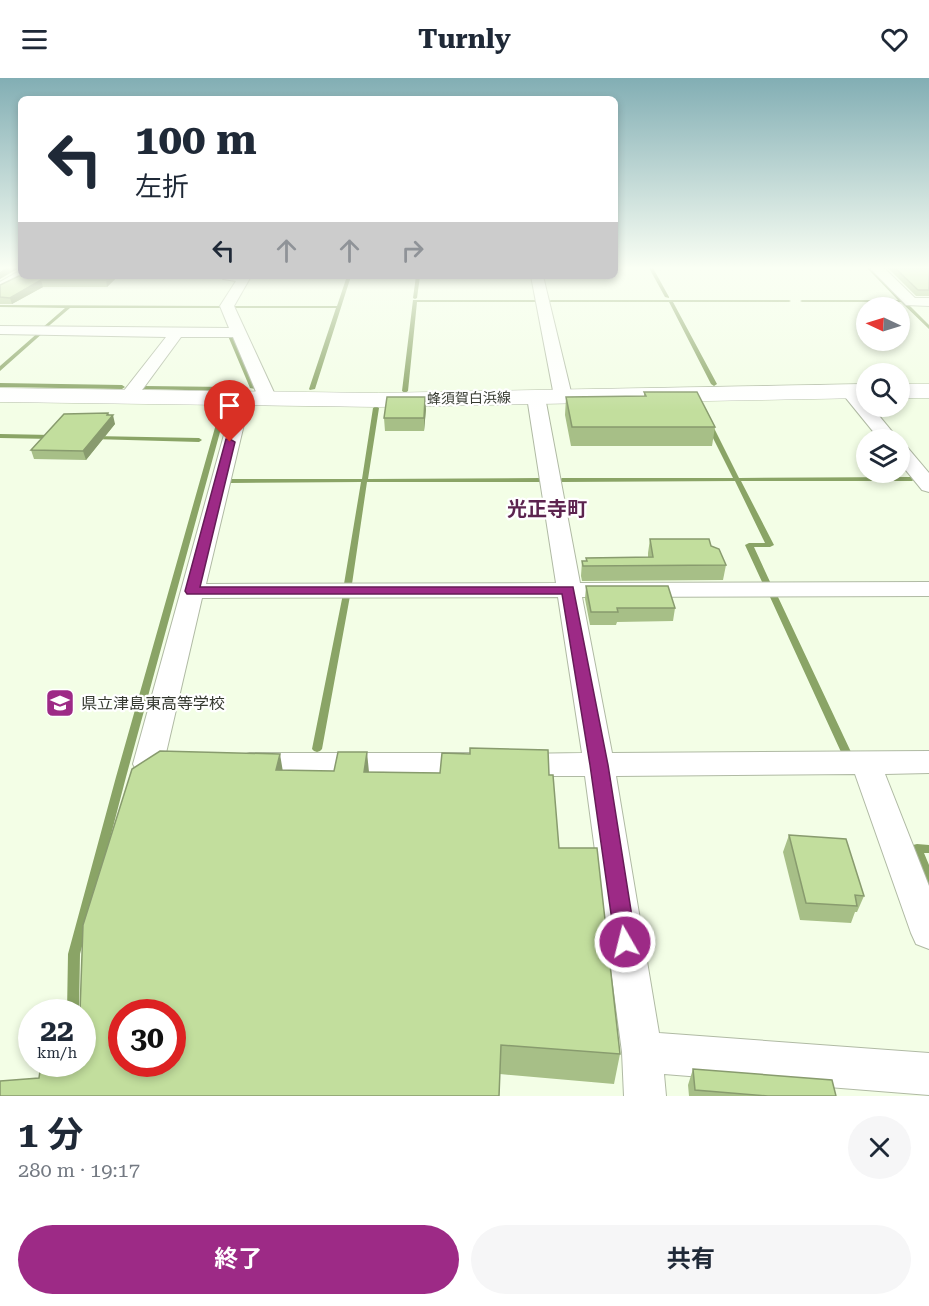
<!DOCTYPE html>
<html lang="ja">
<meta charset="utf-8">
<style>
:root{--surface:#fff;--page:#f6f6f7;--text:#1f2937;--muted:#747a83;--accent:#9d2a86}
body{margin:0;font-family:"Roboto Serif","Noto Sans JP",serif;background:var(--page);color:var(--text);height:100vh;display:flex;flex-direction:column;font-size:22px;white-space:nowrap}
*{box-sizing:border-box;margin:0}
p{font-size:20px;color:var(--muted)}
.icon{flex:none;width:33px;height:33px;fill:none;stroke:currentColor;stroke-width:2;stroke-linecap:round;stroke-linejoin:round}
.map{position:relative;height:1018px;overflow:hidden}
.sheet{display:flex;flex-direction:column;background:var(--surface);flex:1}
.sheet>*{flex:none}
.top-card{position:absolute;left:18px;top:18px;width:600px;height:183px;border-radius:9px;box-shadow:0 3px 9px #0003;background:#fff;color:var(--text);overflow:hidden}
.needle{width:39px;rotate:274deg}
.buttons{position:absolute;left:856px;top:219px;display:grid;gap:12px}
.buttons a{display:grid;place-items:center;width:54px;height:54px;border-radius:50%;background:var(--surface);box-shadow:0 3px 9px #0003;font-size:30px}
.speed{position:absolute;left:18px;top:921px;display:flex;gap:12px;font-size:30px;font-weight:700;text-align:center}
.speed>*{display:grid;place-content:center;width:78px;height:78px;border-radius:50%;background:var(--surface);box-shadow:0 3px 9px #0003;line-height:1}
.speed small{font-size:15px;font-weight:400}
.speed .limit{border:9px solid #d22;background:#fff;color:#111}
.pin{position:absolute;display:grid;place-items:center;width:51px;height:51px;color:#fff;margin:-62px -26px;border-radius:50% 50% 50% 0;rotate:-45deg;box-shadow:0 0 6px #0007}
.pin .icon{rotate:45deg}
.me{position:absolute;width:66px;margin:-33px;rotate:352deg;stroke-linejoin:round;filter:drop-shadow(0 0 4px #0008)}
.turn{display:flex;align-items:center;gap:21px;height:126px;padding:0 18px;font-size:27px}
.turn .icon{width:78px;height:78px;stroke-width:2.5}
.turn b{display:block;font-size:42px;line-height:51px}
.lanes{display:flex;align-items:center;height:57px;padding:0 18px;background:#0003;justify-content:center;gap:30px;direction:ltr}
.lanes .off{opacity:.35}
.round{display:grid;place-items:center;flex:none;width:63px;height:63px;border-radius:32px;background:var(--page)}
.overview{display:flex;align-items:center;justify-content:space-between;height:102px;padding:0 18px}
h1{font-size:36px;font-weight:700;line-height:45px}
.cta{display:flex;gap:12px;margin-top:auto;padding:12px 18px}
.cta a{flex:1;height:69px;border-radius:36px;background:var(--accent);color:#fff;font-size:24px;font-weight:700;line-height:69px;text-align:center}
.cta a+a{background:var(--page);color:var(--text)}
header{display:flex;justify-content:space-between;align-items:center;height:78px;padding:0 18px;background:var(--surface);font-size:27px;font-weight:700}
.map>svg:first-child{display:block}
.lines{fill:none;stroke-linecap:round;stroke-linejoin:round}
.stream{fill:#8aa466;fill-rule:evenodd}
.street-casing{stroke:#b0baa4;stroke-width:2}
.secondary-casing{stroke:#b0baa4;stroke-width:1}
.street{fill:#fff;fill-rule:evenodd}
.secondary{fill:#fff;fill-rule:evenodd}
.wall{fill:#a7bf87}
.shaded-wall{fill:#889b6e}
.building{fill:#c2de9d;stroke:#889b6e;stroke-width:1.5;fill-rule:evenodd}
.route{fill:#9d2a86;stroke:#661b57;stroke-width:1.5}
.labels{text-anchor:middle;dominant-baseline:central;stroke-width:4.5;stroke-linejoin:round;paint-order:stroke}
.far-street-label{font-size:14px;fill:#363a31;stroke:#fff}
.poi-label{font-size:16px;fill:#363a31;stroke:#fff;text-anchor:start}
.quarter-label{font-size:20px;font-weight:bold;fill:#5c244f;stroke:#fff}
</style>
<header><svg class="icon" aria-label="menu" viewBox="0 0 24 24"><path d="M4 6h16M4 12h16M4 18h16"/></svg>Turnly<svg class="icon" aria-label="heart" viewBox="0 0 24 24"><path d="M12 20l-8-8c-3-5 5-10 8-4 3-6 11-1 8 4z"/></svg></header>
<div class="map">
<svg width="929" height="1018" viewBox="0 0 929 1018">
<rect width="100%" height="100%" fill="#f3fee6"/>
<g class="lines">
<path class="stream" d="M 649,190 L 653,190 L 669,219 L 669,220 L 665,219 Z
M 867,190 L 872,190 L 929,247 L 929,251 L 901,224 L 802,224 L 800,223 L 802,222 L 898,222 Z
M 347,198 L 351,198 L 315,311 L 310,312 L 309,311 L 336,230 L 234,230 L 232,229 L 234,228 L 337,228 Z
M 416,198 L 420,198 L 417,220 L 415,221 L 413,220 Z
M 413,222 L 536,222 L 538,223 L 536,224 L 417,224 L 408,313 L 405,315 L 402,313 Z
M 551,222 L 789,222 L 791,223 L 789,224 L 673,224 L 717,306 L 714,308 L 711,306 L 669,224 L 549,224 L 549,223 Z
M 0,227 L 221,228 L 223,229 L 221,230 L 70,230 L 44,252 L 42,251 L 42,250 L 65,230 L 0,229 Z
M 40,253 L 44,254 L 0,293 L 0,288 Z
M 228,257 L 232,258 L 256,310 L 255,311 L 250,310 L 228,258 Z
M 0,305 L 122,307 L 125,309 L 122,311 L 0,309 Z
M 145,308 L 229,309 L 232,311 L 230,314 L 228,315 L 226,313 L 143,311 L 143,309 Z
M 376,328 L 379,330 L 368,401 L 541,400 L 544,402 L 541,404 L 367,404 L 352,506 L 348,508 L 345,508 L 344,506 L 361,404 L 229,405 L 226,403 L 229,401 L 362,401 L 373,330 Z
M 223,330 L 226,332 L 126,699 L 80,876 L 79,934 L 67,934 L 68,876 L 116,699 L 220,332 Z
M 709,344 L 712,346 L 739,400 L 912,399 L 915,401 L 912,403 L 741,403 L 774,467 L 770,469 L 754,469 L 771,506 L 767,508 L 763,506 L 745,467 L 749,465 L 765,465 L 735,403 L 562,404 L 559,402 L 562,400 L 733,400 L 706,346 Z
M 0,356 L 52,357 L 55,359 L 52,361 L 0,360 Z
M 94,358 L 199,360 L 202,362 L 199,364 L 92,361 L 91,360 Z
M 343,516 L 346,516 L 350,518 L 322,671 L 320,673 L 317,674 L 314,673 L 312,671 Z
M 771,517 L 777,517 L 778,519 L 851,674 L 849,676 L 846,677 L 843,676 L 841,674 L 770,519 Z
M 917,766 L 929,767 L 929,775 L 924,775 L 929,787 L 929,806 L 925,804 L 924,801 L 912,770 L 913,767 Z"/>
<g class="street-casing">
<path id="street" d="M 870,190 L 884,190 L 915,220 L 929,220 L 929,228 L 906,227 Z
M 21,192 L 21,198 L 26,199 L 0,214 L 0,204 Z
M 222,198 L 249,198 L 250,200 L 234,228 L 277,321 L 274,325 L 262,325 L 259,321 L 233,259 L 181,259 L 134,323 L 122,323 L 119,319 L 166,259 L 0,256 L 0,248 L 229,250 L 220,228 L 236,203 L 223,201 Z
M 531,198 L 543,198 L 572,318 L 569,322 L 557,322 L 554,318 Z
M 850,309 L 856,310 L 867,323 L 867,328 L 871,328 L 899,362 L 880,362 L 841,314 L 844,310 Z
M 536,314 L 542,315 L 545,319 L 580,505 L 929,504 L 929,518 L 582,519 L 612,675 L 929,673 L 929,695 L 885,696 L 929,808 L 929,871 L 916,866 L 911,855 L 855,696 L 616,698 L 659,955 L 929,975 L 929,1017 L 664,996 L 666,1018 L 624,1018 L 622,974 L 585,698 L 517,698 L 506,695 L 502,687 L 506,679 L 517,676 L 582,675 L 558,519 L 202,520 L 166,675 L 185,678 L 189,686 L 185,694 C 169,699 153,699 137,694 L 133,686 L 235,317 L 247,317 L 250,321 L 206,506 L 556,505 L 527,319 L 530,315 Z
M 900,367 L 907,369 L 929,395 L 929,414 L 922,412 L 900,385 Z
M 250,675 L 474,675 L 485,678 L 489,686 L 485,694 L 474,697 L 250,697 L 239,694 L 235,686 L 239,678 Z"/>
</g>
<g class="secondary-casing">
<path id="secondary" d="M 867,306 L 867,320 L 378,329 L 0,324 L 0,310 L 378,315 Z
M 900,306 L 929,306 L 929,320 L 900,320 Z"/>
</g>
<use href="#street" class="street"/>
<use href="#secondary" class="secondary"/>
</g>
<path class="wall" d="M 888,190 L 929,190 L 929,218 L 916,218 Z
M 21,197 L 118,198 L 107,209 L 43,209 L 12,226 L 0,226 L 0,207 Z
M 644,314 L 715,349 L 712,368 L 571,368 L 565,337 L 566,319 L 644,318 Z
M 426,331 L 424,353 L 385,353 L 384,340 Z
M 108,335 L 115,346 L 86,382 L 34,381 L 31,372 Z
M 650,461 L 711,468 L 726,487 L 723,502 L 582,503 L 581,498 L 582,483 L 586,483 L 586,480 L 648,479 L 648,475 Z
M 586,508 L 675,530 L 673,543 L 617,544 L 616,547 L 590,547 L 585,521 Z
M 282,692 L 549,697 L 559,770 L 620,976 L 614,1006 L 500,996 L 39,1000 L 82,986 Z
M 789,757 L 864,818 L 857,834 L 855,834 L 851,845 L 800,842 L 783,774 Z
M 693,991 L 836,1018 L 689,1018 L 688,1007 Z"/>
<path class="shaded-wall" d="M 6,190 L 19,190 L 0,201 L 0,194 Z
M 110,198 L 118,198 L 107,209 L 106,202 Z
M 41,202 L 43,209 L 12,226 L 10,220 Z
M 425,319 L 426,331 L 424,353 L 424,340 Z
M 108,335 L 110,341 L 113,337 L 115,346 L 86,382 L 83,373 Z
M 367,674 L 370,704 L 364,694 Z
M 280,676 L 285,706 L 276,692 Z"/>
<path class="building" d="M 895,190 L 929,190 L 929,212 L 918,212 Z
M 21,197 L 21,198 L 110,198 L 106,202 L 41,202 L 10,220 L 0,219 L 0,207 Z
M 644,314 L 697,314 L 715,349 L 572,349 L 566,319 L 646,318 Z
M 387,319 L 425,319 L 424,340 L 384,340 Z
M 108,335 L 107,337 L 113,337 L 83,373 L 31,372 L 64,336 Z
M 650,461 L 709,461 L 711,468 L 719,471 L 726,487 L 583,488 L 582,483 L 587,483 L 586,480 L 653,479 Z
M 586,508 L 668,508 L 675,530 L 617,530 L 618,534 L 591,534 Z
M 470,670 L 548,672 L 549,697 L 553,697 L 559,770 L 597,770 L 620,976 L 501,967 L 499,1018 L 0,1018 L 0,1003 L 39,1000 L 41,986 L 82,986 L 82,934 L 80,934 L 83,847 L 132,691 L 160,673 L 280,676 L 276,692 L 334,693 L 338,674 L 367,674 L 364,694 L 440,695 L 442,675 L 470,676 ZM 122,934 L 172,934 L 172,986 L 122,986 Z
M 789,757 L 846,761 L 864,818 L 855,817 L 857,828 L 806,825 Z
M 693,991 L 832,1002 L 836,1018 L 768,1018 L 695,1012 Z"/>
<linearGradient id="sky" x2="0" y2="1"><stop stop-color="#82aeb4"/><stop offset="0.57" stop-color="#fafff4"/><stop offset="1" stop-color="#fafff4" stop-opacity="0"/></linearGradient>
<rect width="929" height="333" fill="url(#sky)"/>
<path class="route" d="M 226,361 L 230,361 L 235,364 L 200,509 L 573,509 L 608,687 L 636,864 L 633,870 L 625,873 L 618,870 L 615,864 L 590,687 L 562,516 L 187,516 L 185,513 Z"/>
<defs>
<g id="school-square" transform="scale(1.5)"><rect x="-9" y="-9" width="18" height="18" rx="4" fill="#9d2a86" stroke="#fff"/><path d="M0-5L7-2L0 1L-7-2ZM-4 1L0 2.5L4 1V4Q0 6-4 4Z" fill="#fff"/></g>
</defs>
<g fill-rule="evenodd">
<use href="#school-square" x="60" y="625"/>
</g>
<g class="labels">
<g class="far-street-label">
<text transform="translate(469 320) rotate(-1)">蜂須賀白浜線</text>
</g>
<g class="poi-label">
<text x="81" y="625">県立津島東高等学校</text>
</g>
<g class="quarter-label">
<text x="547" y="431">光正寺町</text>
</g>
</g>
</svg>
<div class="buttons">
<a><svg class="needle" viewBox="-14 -14 28 28"><path d="M0-13l5 13h-10z" fill="#e53935"/><path d="M0 13l5-13h-10z" fill="#747a83"/></svg></a>
<a><svg class="icon" aria-label="search" viewBox="0 0 24 24"><circle cx="10" cy="10" r="6"/><path d="M15 15l6 6"/></svg></a>
<a><svg class="icon" aria-label="layers" viewBox="0 0 24 24"><path d="M12 4l9 5-9 5-9-5zM3 14l9 5 9-5"/></svg></a>
</div>
<div class="speed"><div>22<small>km/h</small></div><div class="limit">30</div></div>
<div class="pin" style="left:230px;top:364px;background:#d93025"><svg class="icon" aria-label="arrive" viewBox="0 0 24 24"><path d="M6 21V4h12l-3 4 3 4H6"/></svg></div>
<svg class="me" style="left:625px;top:864px" viewBox="-20 -20 40 40"><circle r="17" fill="#9d2a86" stroke="#fff" stroke-width="3"/><path d="M0-11L8 9 0 5-8 9z" fill="#fff"/></svg>
<div class="top-card">
<div class="turn"><svg class="icon" aria-label="left" viewBox="0 0 24 24"><path d="M17 20v-9H6M10 6l-5 5 5 5"/></svg><div><b>100 m</b>左折</div></div>
<div class="lanes"><svg class="icon" aria-label="left" viewBox="0 0 24 24"><path d="M17 20v-9H6M10 6l-5 5 5 5"/></svg><svg class="icon off" aria-label="ahead" viewBox="0 0 24 24"><path d="M12 20V5M6 11l6-6 6 6"/></svg><svg class="icon off" aria-label="ahead" viewBox="0 0 24 24"><path d="M12 20V5M6 11l6-6 6 6"/></svg><svg class="icon off" aria-label="right" viewBox="0 0 24 24"><path d="M7 20v-9h11M14 6l5 5-5 5"/></svg></div>
</div>
</div>
<section class="sheet">
<div class="overview"><div><h1>1 分</h1><p>280 m · 19:17</p></div><a class="round"><svg class="icon" aria-label="close" viewBox="0 0 24 24"><path d="M6 6l12 12M18 6L6 18"/></svg></a></div>
<div class="cta"><a>終了</a><a>共有</a></div>
</section>
